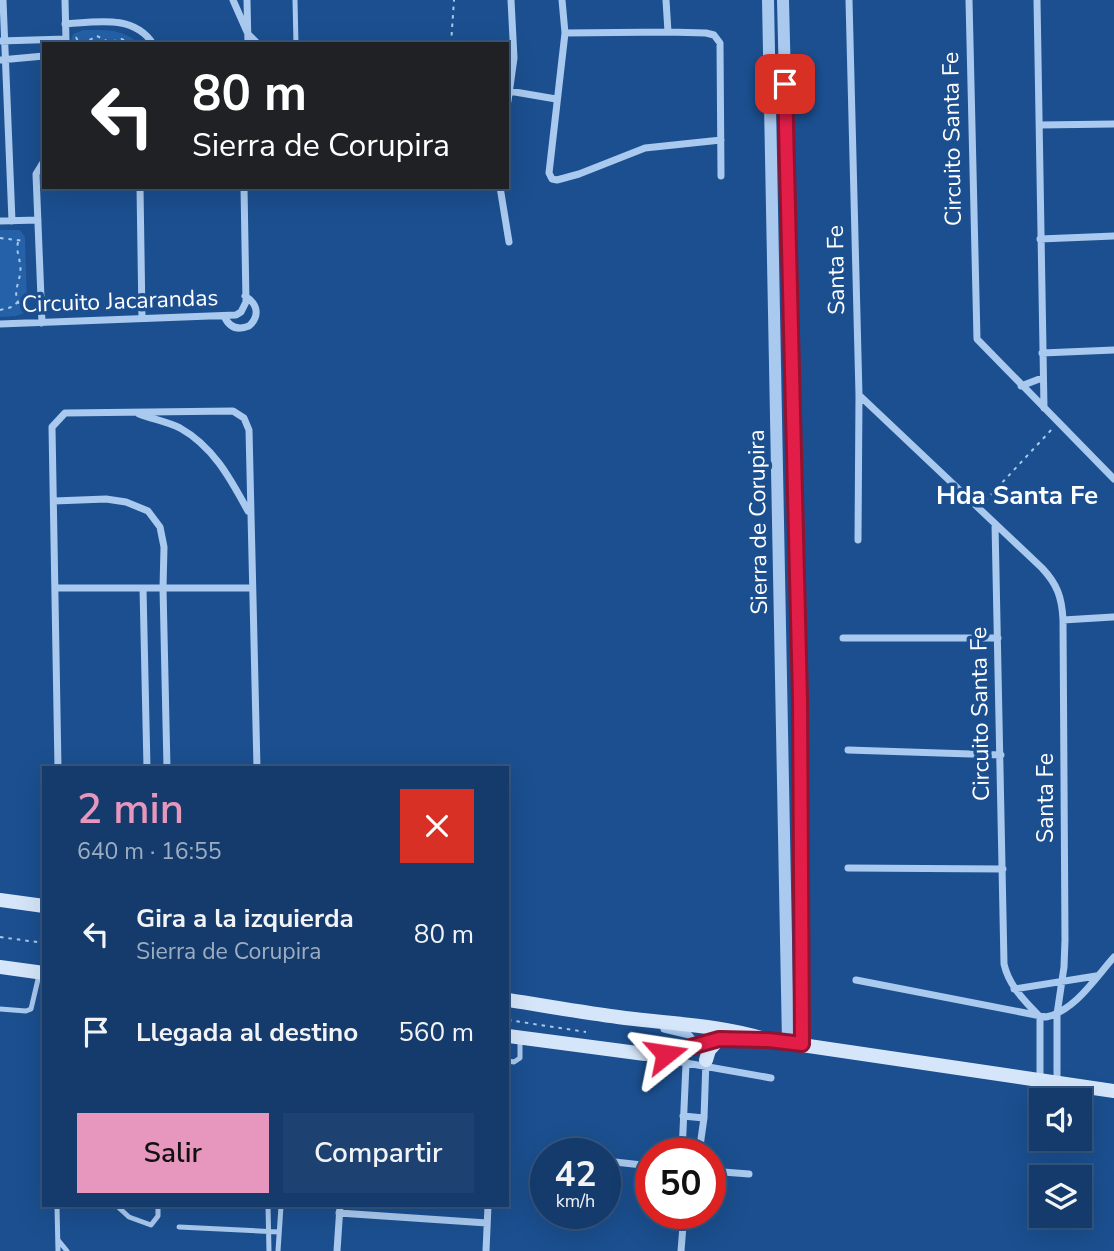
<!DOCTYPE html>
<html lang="es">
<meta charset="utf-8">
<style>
:root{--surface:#143b6b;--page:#1d4271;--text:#f1f3f6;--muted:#9dadc1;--line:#33557e;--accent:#e797bd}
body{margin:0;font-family:"Nunito Sans",sans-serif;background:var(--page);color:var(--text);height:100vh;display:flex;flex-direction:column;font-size:26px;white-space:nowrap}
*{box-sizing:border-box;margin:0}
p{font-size:23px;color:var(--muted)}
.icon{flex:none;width:38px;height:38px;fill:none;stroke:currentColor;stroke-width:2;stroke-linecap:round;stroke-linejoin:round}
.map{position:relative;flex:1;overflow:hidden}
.details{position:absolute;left:42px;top:766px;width:467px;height:441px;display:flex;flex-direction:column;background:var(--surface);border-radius:0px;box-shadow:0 7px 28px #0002,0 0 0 2px var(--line)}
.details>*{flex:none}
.hud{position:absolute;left:42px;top:42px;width:467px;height:147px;border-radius:0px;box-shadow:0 7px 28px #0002,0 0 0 2px var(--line);background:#202124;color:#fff;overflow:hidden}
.buttons{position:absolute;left:1029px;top:1088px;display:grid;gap:14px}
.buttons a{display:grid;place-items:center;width:63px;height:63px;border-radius:0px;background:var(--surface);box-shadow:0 7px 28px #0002,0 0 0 2px var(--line);font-size:35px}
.speed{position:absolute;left:530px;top:1138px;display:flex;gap:14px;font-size:35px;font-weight:700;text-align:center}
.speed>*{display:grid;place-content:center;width:91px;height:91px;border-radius:50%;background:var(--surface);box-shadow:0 7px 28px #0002,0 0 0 2px var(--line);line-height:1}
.speed small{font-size:18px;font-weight:400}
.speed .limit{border:10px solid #d22;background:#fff;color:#111}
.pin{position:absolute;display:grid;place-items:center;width:60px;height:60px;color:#fff;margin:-30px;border-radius:14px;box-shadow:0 4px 10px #0006}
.me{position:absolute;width:77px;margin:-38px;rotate:75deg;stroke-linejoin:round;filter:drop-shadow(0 0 5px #0008)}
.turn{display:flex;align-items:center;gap:24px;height:147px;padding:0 35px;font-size:32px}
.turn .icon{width:91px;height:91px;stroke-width:2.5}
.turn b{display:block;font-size:49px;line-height:60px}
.round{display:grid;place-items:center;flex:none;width:74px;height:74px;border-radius:0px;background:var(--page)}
.head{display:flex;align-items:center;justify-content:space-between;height:119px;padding:0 35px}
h1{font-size:42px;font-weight:600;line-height:52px;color:var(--accent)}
.button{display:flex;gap:14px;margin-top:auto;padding:14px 35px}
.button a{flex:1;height:80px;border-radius:0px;background:var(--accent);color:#111;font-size:28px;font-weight:600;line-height:80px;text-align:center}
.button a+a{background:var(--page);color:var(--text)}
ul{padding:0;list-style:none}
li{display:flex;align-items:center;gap:21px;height:98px;padding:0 35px}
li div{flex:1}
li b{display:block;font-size:26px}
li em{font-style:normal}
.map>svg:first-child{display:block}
.green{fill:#2461a8}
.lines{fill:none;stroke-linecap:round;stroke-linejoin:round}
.path{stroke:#a9c9ee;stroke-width:2;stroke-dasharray:3.5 5;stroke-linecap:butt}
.service{stroke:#a9c9ee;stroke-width:5}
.minor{stroke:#a9c9ee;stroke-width:7}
.tertiary{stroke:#a9c9ee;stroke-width:12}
.secondary{stroke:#d6e6fa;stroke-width:14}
.route-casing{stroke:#92132f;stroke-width:18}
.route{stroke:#e11d48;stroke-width:12}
.labels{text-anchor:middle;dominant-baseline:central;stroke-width:7;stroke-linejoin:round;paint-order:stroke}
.street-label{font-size:23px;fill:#fff;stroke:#1b4f8f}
.quarter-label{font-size:26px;font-weight:bold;fill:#fff;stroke:#1b4f8f}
</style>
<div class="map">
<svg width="1114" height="1251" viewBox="0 0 1114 1251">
<rect width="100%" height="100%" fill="#1b4f8f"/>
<path class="green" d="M 83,30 C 104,30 123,28 139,44 L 70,44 L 73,34 Z
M 0,230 L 20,230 L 25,237 L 27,306 L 24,313 L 16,316 L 0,317 Z"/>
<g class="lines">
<path class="path" d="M 76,37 L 79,44
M 82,44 L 97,36 L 109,42 L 122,39 L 131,44
M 451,44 L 454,0
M 0,238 L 25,241
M 18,242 C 16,251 19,255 20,264 C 23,279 11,290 19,304 L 27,306
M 0,310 L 12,307 L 18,302
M 985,501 L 1053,428
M 0,937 L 44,943
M 508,1020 L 586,1032"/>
<path class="service" d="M 295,0 L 296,44
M 0,1009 L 26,1011 L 31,1009 L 39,975
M 508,1061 L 514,1062 L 520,1058 L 520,1040
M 57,1206 L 58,1251
M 117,1206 L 129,1217 L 151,1225 L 158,1216 L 158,1206
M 268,1206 L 269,1251
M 179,1227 L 279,1232
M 58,1240 L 67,1251
M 278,1251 L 281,1206"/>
<path class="minor" d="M 3,0 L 12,221
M 65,0 L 66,41
M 233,0 L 248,34 L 258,44
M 247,0 L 248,44
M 562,0 L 565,33 L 549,173 L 552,179 L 557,180 L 579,174 L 645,148 L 721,140
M 666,0 L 668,32
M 849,0 L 859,395 L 858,540
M 969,0 L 977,339 L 1114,479
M 1037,0 L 1044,408
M 65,24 C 96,22 134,14 153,44
M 565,33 L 668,32 L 706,33 L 714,35 L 720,43 L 721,176
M 0,41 L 66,39
M 0,60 L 44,56
M 509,91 L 556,99
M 508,101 L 514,58 L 511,0
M 1040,125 L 1114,124
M 140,187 L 142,318
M 500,187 L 509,242
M 0,221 L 38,220
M 1040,239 L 1114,236
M 224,316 C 229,327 237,331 249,326 C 260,316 258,304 245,296
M 42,323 L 36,174 L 44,161
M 0,324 L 236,315 L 241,312 L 246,302 L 244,187
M 1042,353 L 1114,350
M 1021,386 L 1042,378
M 859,395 L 1042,568 C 1057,584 1062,597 1063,620 L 1065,940 L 1064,967 L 1057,1014 L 1057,1081
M 139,414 C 152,419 168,422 180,428 C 214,447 231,480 248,511
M 54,501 L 106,499 L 126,502 L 148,511 L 160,527 L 164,547 L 163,588 L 167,768
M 995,524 L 1004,964 C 1009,986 1024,1000 1040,1017 L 1040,1079
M 55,588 L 252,588
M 143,588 L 147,768
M 1063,620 L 1113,617
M 843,638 L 998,638
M 848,750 L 1001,755
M 58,768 L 52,427 L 65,413 L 233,411 L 244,418 L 249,430 L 257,768
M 848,868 L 1003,869
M 856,980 L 1046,1017 C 1075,1011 1096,977 1114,957
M 1014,989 L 1096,976
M 664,1029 L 689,1035 L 698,1046
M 658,1058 L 771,1078
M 683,1116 L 704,1118
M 682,1153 L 686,1064
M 699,1153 L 704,1118 L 706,1060
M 606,1161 L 651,1166
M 710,1171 L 749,1174
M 339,1213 L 487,1223
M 337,1251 L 340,1206
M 486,1251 L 488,1206
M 681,1251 L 684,1213"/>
<path class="tertiary" d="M 768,0 L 788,1043
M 783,0 L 800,699 L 802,1044"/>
<path class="secondary" d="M 0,900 L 44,906
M 0,967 L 44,973
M 508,1000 C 547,1006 586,1013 625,1018 C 674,1024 721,1025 768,1040 L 1114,1091
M 508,1036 L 645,1054 L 673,1053 L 719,1039 L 755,1041
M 706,1060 L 709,1050 L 719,1039"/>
</g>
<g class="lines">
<g class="route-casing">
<path id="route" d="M 666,1054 L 719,1039 L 768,1040 L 802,1044 L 800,699 L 785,84"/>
</g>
<use href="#route" class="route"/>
</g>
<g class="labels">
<g class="street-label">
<text transform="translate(952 139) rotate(-91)">Circuito Santa Fe</text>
<text transform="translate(836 270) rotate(-91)">Santa Fe</text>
<text transform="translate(120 301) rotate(-2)">Circuito Jacarandas</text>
<text transform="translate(758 522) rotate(-91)">Sierra de Corupira</text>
<text transform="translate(980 714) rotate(-91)">Circuito Santa Fe</text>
<text transform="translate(1045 798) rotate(-90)">Santa Fe</text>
</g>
<g class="quarter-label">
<text x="1017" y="495">Hda Santa Fe</text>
</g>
</g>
</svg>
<div class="buttons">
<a><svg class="icon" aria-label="sound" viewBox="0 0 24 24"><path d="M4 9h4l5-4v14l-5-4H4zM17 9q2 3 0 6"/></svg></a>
<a><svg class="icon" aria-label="layers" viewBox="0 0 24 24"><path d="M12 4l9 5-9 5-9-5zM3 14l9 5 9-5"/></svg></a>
</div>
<div class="speed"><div>42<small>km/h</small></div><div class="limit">50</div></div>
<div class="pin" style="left:785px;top:84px;background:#d93025"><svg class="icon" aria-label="arrive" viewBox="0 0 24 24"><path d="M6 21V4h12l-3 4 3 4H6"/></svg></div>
<svg class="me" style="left:666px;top:1054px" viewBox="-20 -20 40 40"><path d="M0-17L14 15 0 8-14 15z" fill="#e11d48" stroke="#fff" stroke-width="4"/></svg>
<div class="hud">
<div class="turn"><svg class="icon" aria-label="left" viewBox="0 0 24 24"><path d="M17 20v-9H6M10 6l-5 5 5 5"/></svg><div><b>80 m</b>Sierra de Corupira</div></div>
</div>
<section class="details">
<div class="head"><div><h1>2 min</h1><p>640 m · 16:55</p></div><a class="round" style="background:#d93025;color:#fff"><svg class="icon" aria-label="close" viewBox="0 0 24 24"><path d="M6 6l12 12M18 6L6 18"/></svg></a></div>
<ul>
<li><svg class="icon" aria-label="left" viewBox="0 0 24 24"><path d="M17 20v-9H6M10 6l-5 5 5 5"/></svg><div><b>Gira a la izquierda</b><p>Sierra de Corupira</p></div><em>80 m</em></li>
<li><svg class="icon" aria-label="arrive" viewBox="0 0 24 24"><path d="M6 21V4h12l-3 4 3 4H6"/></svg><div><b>Llegada al destino</b></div><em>560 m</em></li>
</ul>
<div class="button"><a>Salir</a><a>Compartir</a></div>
</section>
</div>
